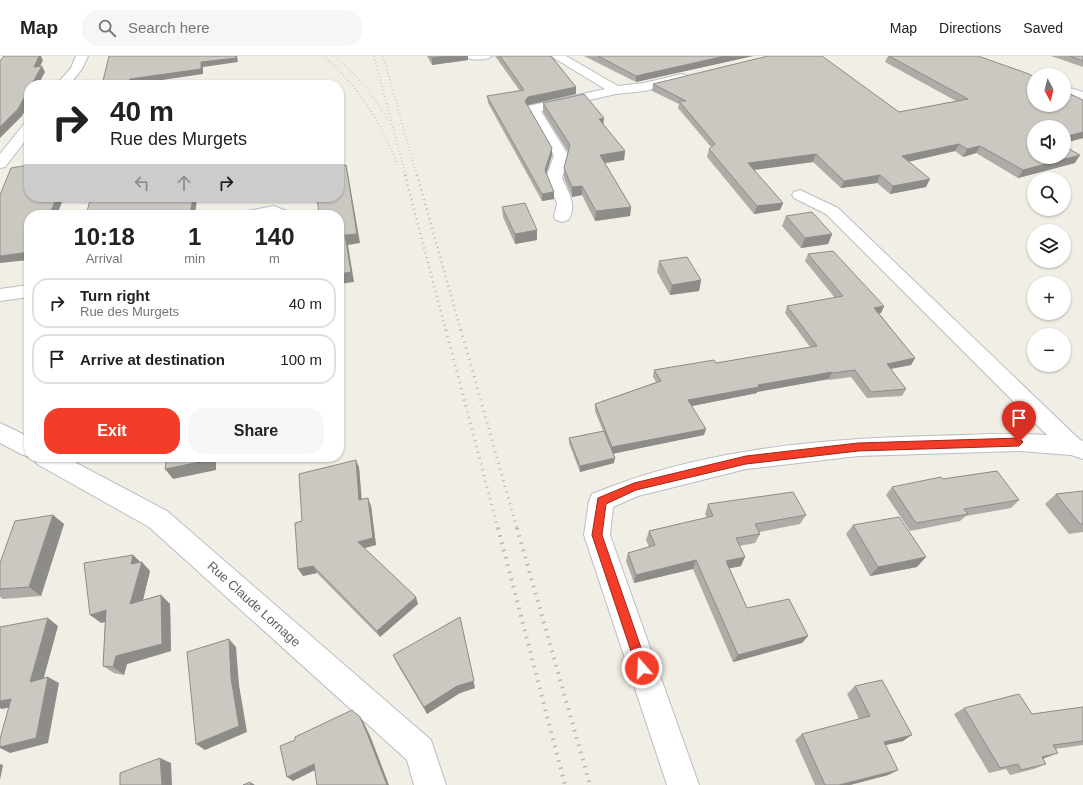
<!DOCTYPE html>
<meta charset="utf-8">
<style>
:root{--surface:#fff;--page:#f6f6f6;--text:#222;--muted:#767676;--line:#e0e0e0;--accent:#f33d28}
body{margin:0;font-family:Arial,sans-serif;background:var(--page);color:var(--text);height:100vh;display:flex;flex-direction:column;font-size:15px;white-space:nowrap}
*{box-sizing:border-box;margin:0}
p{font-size:13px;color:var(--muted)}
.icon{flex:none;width:22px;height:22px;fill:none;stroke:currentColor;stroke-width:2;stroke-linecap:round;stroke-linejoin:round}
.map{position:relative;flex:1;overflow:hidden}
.panel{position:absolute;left:24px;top:154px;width:320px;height:252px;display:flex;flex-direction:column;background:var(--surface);border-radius:16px;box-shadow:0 1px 3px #0004}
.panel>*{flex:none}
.banner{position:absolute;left:24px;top:24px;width:320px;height:122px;border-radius:16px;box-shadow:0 1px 3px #0004;background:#fff;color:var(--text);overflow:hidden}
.needle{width:26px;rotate:173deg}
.controls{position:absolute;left:1027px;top:12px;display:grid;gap:8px}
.controls a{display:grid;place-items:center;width:44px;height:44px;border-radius:50%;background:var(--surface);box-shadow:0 1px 3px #0004;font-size:20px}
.pin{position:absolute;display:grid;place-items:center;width:34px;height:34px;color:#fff;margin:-41px -17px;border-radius:50% 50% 50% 0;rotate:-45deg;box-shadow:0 0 4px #0007}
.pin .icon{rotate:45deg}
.me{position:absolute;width:44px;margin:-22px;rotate:341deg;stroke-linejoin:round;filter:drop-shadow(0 0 3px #0008)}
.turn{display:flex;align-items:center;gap:14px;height:84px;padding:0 20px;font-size:18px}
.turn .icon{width:52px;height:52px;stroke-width:2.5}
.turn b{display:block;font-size:28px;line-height:34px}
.lanes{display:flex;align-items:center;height:38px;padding:0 20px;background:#0003;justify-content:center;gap:20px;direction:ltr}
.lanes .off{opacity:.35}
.eta{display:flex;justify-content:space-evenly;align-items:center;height:68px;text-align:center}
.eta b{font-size:24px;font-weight:700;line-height:28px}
.action{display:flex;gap:8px;margin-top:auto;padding:8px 20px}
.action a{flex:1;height:46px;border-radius:16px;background:var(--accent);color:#fff;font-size:16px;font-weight:700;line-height:46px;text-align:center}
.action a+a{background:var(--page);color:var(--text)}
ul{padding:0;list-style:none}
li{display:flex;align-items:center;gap:12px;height:50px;margin:0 8px 6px;padding:0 12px;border:2px solid var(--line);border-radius:16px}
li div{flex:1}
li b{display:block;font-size:15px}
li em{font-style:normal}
header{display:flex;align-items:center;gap:24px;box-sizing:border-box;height:56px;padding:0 20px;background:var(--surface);border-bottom:1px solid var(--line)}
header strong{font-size:19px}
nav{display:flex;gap:22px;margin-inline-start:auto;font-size:14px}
.search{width:280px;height:36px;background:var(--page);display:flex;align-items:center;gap:10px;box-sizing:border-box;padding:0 14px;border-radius:16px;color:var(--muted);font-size:15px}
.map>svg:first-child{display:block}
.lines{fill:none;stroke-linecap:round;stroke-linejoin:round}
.street-casing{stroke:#babdc2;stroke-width:2}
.street{fill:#fff;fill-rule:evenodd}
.rail-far3{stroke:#b6b7b7;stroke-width:2;stroke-dasharray:0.5 3;stroke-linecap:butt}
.rail-far2{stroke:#b6b7b7;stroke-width:2.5;stroke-dasharray:1 4;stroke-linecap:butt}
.rail-far1{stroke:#b6b7b7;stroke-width:3;stroke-dasharray:1 5;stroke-linecap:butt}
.rail{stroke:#b6b7b7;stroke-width:4;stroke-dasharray:1.5 6;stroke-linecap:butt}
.wall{fill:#afaca7}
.shaded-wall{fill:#8e8c88}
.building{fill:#cbc8c2;stroke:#8e8c88}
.route{fill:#f33d28;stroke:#9e281a}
.labels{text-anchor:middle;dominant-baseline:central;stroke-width:3;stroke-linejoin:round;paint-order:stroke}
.near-street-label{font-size:13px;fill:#5d6166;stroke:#fff}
</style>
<header>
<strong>Map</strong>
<div class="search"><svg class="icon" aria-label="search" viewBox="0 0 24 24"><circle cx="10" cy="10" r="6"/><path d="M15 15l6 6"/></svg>Search here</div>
<nav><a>Map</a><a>Directions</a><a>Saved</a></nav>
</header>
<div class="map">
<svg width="1083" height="729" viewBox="0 0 1083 729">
<rect width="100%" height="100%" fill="#f0eee5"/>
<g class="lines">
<g class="street-casing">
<path id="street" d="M 76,0 L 88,0 L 82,13 L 69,29 L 56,29 L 71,12 Z
M 465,0 L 491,0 L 489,2 C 482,4 474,4 467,2 Z
M 552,0 L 566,0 L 618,30 L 644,27 L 682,18 L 686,19 L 688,22 L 686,25 L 644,35 L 616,38 L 541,55 L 568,99 L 562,122 C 568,136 578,150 568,164 L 562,166 L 556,164 L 554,161 L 557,147 L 546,122 L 554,99 L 526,53 L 528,50 L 605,33 L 554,2 Z
M 1064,30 L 1083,36 L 1083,44 L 1064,38 Z
M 29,67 L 29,80 L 5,111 L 0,112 L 0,98 L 24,68 Z
M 800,134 L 838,152 L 1080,384 L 1083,385 L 1083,403 L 1071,399 L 1019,395 L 858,400 L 746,413 L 638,440 L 613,451 L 610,479 L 699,729 L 667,729 L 584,479 L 589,445 L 592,438 C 697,394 816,383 928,380 C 968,379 1007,376 1047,379 L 826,158 L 794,142 L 792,139 L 794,136 Z
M 274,150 L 289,156 L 291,159 L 241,159 L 243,156 Z
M 29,229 L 29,241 L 0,245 L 0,233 Z
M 0,367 L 29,381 L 29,401 L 21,398 L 0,387 Z
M 33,401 L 65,401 L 167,455 L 431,684 L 446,729 L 414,729 L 407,704 L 149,471 L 37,408 Z"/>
</g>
<use href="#street" class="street"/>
<path class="rail-far3" d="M 323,0 C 359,30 381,67 398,110
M 334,0 C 357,18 373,39 388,64
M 374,0 L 406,120
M 383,0 L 417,120"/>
<path class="rail-far2" d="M 405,119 L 446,275
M 417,119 L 461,275"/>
<path class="rail-far1" d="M 446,274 L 498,473
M 461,274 L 517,473"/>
<path class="rail" d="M 498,472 L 565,729
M 517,472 L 590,729"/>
</g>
<path class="wall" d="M 427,0 L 468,0 L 468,4 L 432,9 Z
M 492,0 L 551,0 L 576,31 L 576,38 L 528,49 L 527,49 L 552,92 L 552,99 L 546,117 L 554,143 L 542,145 L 488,47 L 487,40 L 520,35 L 495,0 L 492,1 Z
M 584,0 L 753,0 L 636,26 Z
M 888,0 L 978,0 L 1083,82 L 1064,87 L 1064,71 L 1034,71 L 1075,107 L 1018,122 L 976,97 L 963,101 L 955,95 L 908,106 L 926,131 L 890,138 L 877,127 L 841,132 L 813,106 L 754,114 L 783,147 L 780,154 L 754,158 L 707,101 L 709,93 L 711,91 L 678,52 L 679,48 L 652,35 L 653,28 L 899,56 L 956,45 L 885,6 Z
M 1051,0 L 1083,0 L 1083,11 Z
M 543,47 L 603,68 L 625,95 L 624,104 L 605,107 L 631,151 L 630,160 L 595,165 L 582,139 L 572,141 L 564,122 L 564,112 L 568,96 L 543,56 Z
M 502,151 L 537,174 L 537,184 L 515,188 L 503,161 Z
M 786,160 L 832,178 L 828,188 L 801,192 L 782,170 Z
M 808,198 L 884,250 L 881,257 L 879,257 L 915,302 L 911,309 L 891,313 L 906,333 L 902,340 L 867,342 L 851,321 L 829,324 L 829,323 L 757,336 L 757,337 L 692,350 L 704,379 L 613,397 L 614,407 L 580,416 L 569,387 L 569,382 L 603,375 L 595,355 L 595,348 L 656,326 L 653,321 L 654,314 L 716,307 L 810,291 L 785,257 L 787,250 L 835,242 L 805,205 Z
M 659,205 L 701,224 L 699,235 L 670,239 L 657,216 Z
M 359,411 L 362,444 L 371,450 L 376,489 L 364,492 L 418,548 L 380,581 L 317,517 L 303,520 L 302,465 Z
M 943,423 L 1019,444 L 1011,452 L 966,460 L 960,465 L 910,475 L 886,439 L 892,431 Z
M 1083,435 L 1083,476 L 1069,478 L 1045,448 L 1056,438 Z
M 708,448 L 806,459 L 800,468 L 759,476 L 760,478 L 755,487 L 739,490 L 741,510 L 729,512 L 747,552 L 808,580 L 802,587 L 733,606 L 693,513 L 634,527 L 626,505 L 628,497 L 649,491 L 646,484 L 649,475 L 707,462 L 705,458 Z
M 53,459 L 64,468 L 41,540 L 3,543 L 0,541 L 0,507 Z
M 853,469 L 917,511 L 870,520 L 846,478 Z
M 133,499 L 150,515 L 143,544 L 161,539 L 170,548 L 171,595 L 127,608 L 124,619 L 114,617 L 103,610 L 105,566 L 101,567 Z
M 393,599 L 475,632 L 460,637 L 427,658 L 396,606 Z
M 855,630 L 903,685 L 885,689 L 898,714 L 888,719 L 850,729 L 815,729 L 795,684 L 802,678 L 859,663 L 847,638 Z
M 1083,651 L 1083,689 L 1055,693 L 1045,702 L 1043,703 L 1046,708 L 1034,713 L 1010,719 L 1006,713 L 989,717 L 954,658 L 964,652 L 1032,658 Z"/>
<path class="shaded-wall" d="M 37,0 L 42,0 L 41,1 L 43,4 L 37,17 L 34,11 Z
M 237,0 L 238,6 L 203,11 L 203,18 L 128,29 L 130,23 L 201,6 Z
M 447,0 L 468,0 L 468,4 L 432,9 L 432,2 Z
M 725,0 L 753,0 L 636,26 L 636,20 Z
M 42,10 L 45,16 L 38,29 L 31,29 Z
M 576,31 L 576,38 L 528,49 L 525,52 L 525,45 L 528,41 Z
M 29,33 L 29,47 L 22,60 L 0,82 L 0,71 Z
M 604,62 L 603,72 L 599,63 Z
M 1083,76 L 1083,82 L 1064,87 L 1064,81 Z
M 959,88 L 955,95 L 898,108 L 902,100 Z
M 980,90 L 976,97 L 963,101 L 967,93 Z
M 552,92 L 552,99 L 545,122 L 545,114 Z
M 625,95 L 624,104 L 599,108 L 600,99 Z
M 816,98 L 813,106 L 746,115 L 748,107 Z
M 1080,99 L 1075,107 L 1018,122 L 1023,114 Z
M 346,109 L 348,118 L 360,187 L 348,189 L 354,226 L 339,228 L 339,218 L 345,179 Z
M 880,119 L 877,127 L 841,132 L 844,125 Z
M 930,123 L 926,131 L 890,138 L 893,130 Z
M 582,130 L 582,139 L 572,141 L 572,131 Z
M 554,136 L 554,143 L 542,145 L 542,138 Z
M 57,141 L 64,141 L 57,159 L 49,159 Z
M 193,141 L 196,141 L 197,143 L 195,159 L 190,159 Z
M 783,147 L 780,154 L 754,158 L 757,150 Z
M 631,151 L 630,160 L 595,165 L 596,155 Z
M 142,157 L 144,159 L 125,159 Z
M 537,174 L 537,184 L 515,188 L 515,178 Z
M 832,178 L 828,188 L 801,192 L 805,182 Z
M 29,196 L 29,204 L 0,207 L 0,200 Z
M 701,224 L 699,235 L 670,239 L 672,229 Z
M 884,250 L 881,257 L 871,259 L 874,252 Z
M 915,302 L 911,309 L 883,314 L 887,308 Z
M 832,316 L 829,323 L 757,336 L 757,337 L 687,351 L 688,344 L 758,329 Z
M 706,373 L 704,379 L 612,398 L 612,391 Z
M 210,401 L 216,401 L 216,414 L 173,423 L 165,413 Z
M 615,402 L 614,407 L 580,416 L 580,410 Z
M 356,404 L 359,411 L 362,452 L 359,444 Z
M 368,442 L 371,450 L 376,489 L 361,493 L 358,486 Z
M 53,459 L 64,468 L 41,540 L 29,531 Z
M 133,499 L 141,507 L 142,506 L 150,515 L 140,556 L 130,548 L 131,508 Z
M 745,501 L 741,510 L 722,514 L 726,505 Z
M 926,501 L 917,511 L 870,520 L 878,511 Z
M 696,504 L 693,513 L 634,527 L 636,519 Z
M 313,510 L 317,517 L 303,520 L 298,513 Z
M 161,539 L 170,548 L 171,595 L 127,608 L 124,619 L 113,611 L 116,600 Z
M 416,541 L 418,548 L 380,581 L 377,575 Z
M 106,554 L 116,562 L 101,567 L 90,559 Z
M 460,561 L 475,632 L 460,637 L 427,658 L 424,651 Z
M 48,562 L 58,570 L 41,632 L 30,626 Z
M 808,580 L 802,587 L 733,606 L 738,599 Z
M 229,583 L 236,591 L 239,629 L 247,676 L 205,694 L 196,688 L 231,622 Z
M 48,621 L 59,627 L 48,687 L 10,697 L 0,692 L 0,691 Z
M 11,643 L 22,649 L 2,653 L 0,652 L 0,645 Z
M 360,661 L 364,667 L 371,682 L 389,729 L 387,729 Z
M 912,679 L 903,685 L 874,692 L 884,686 Z
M 1058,697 L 1045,702 L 1030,706 L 1042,701 Z
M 160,702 L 171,707 L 172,729 L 162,729 Z
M 0,708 L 3,709 L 0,724 Z
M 314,708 L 319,712 L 293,725 L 287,721 Z
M 898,714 L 888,719 L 850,729 L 839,729 Z
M 250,726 L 255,729 L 251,729 Z"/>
<path class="building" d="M 4,0 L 39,0 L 34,11 L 42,10 L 31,29 L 29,29 L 29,33 L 18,53 L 0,71 L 0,5 Z
M 109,0 L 236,0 L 236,2 L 201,6 L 201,13 L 130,23 L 128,29 L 102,29 Z
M 430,0 L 447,0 L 432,2 Z
M 500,0 L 551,0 L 576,31 L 528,41 L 525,45 L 552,92 L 545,114 L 554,136 L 542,138 L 487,40 L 524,34 Z
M 598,0 L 725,0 L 636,20 Z
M 768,0 L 822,0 L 899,56 L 968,43 L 889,0 L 978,0 L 1029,18 L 1034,21 L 1034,49 L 1064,49 L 1064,35 L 1083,44 L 1083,76 L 1064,81 L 1064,71 L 1034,71 L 1034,101 L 1064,101 L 1064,90 L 1080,99 L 1023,114 L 980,90 L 967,93 L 959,88 L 902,100 L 930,123 L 893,130 L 880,119 L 844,125 L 816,98 L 748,107 L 783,147 L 757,150 L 709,93 L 715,88 L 679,45 L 686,45 L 653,28 Z
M 1070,0 L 1083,0 L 1083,5 Z
M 584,38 L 604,62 L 599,63 L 625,95 L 600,99 L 631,151 L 596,155 L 582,130 L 572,131 L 564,112 L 570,89 L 543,47 Z
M 29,107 L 29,141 L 57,141 L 49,159 L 29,159 L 29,196 L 0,200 L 0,139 L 11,112 L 29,109 Z
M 346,109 L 357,178 L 345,179 L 351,216 L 339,218 L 339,159 L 319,159 L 317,141 L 339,141 L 339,110 Z
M 91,141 L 148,141 L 148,142 L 158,141 L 193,141 L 190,159 L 142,159 L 142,157 L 125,159 L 86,159 Z
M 525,147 L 537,174 L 515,178 L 502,151 Z
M 812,156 L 832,178 L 805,182 L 786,160 Z
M 833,195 L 884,250 L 874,252 L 915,302 L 887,308 L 906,333 L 871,336 L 855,314 L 833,317 L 832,316 L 758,329 L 759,331 L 688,344 L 706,373 L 612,391 L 595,348 L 661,325 L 654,314 L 714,304 L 716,307 L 817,290 L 787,250 L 843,240 L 808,198 Z
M 687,201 L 701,224 L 672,229 L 659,205 Z
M 604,375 L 615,402 L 580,410 L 569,382 Z
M 167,401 L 210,401 L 210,404 L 165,413 Z
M 356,404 L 359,444 L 368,442 L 373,482 L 358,486 L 416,541 L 377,575 L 313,510 L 298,513 L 295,467 L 302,465 L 299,418 Z
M 997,415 L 1019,444 L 964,453 L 968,458 L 916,467 L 892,431 L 941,421 L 943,423 Z
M 1083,435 L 1083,468 L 1080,468 L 1056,438 Z
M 793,436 L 806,459 L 755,468 L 760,478 L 736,482 L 745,501 L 726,505 L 747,552 L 789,543 L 808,580 L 738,599 L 696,504 L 636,519 L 628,497 L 655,489 L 649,475 L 713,460 L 708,448 Z
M 53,459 L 29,531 L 0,533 L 0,507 L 15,465 Z
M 899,461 L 926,501 L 878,511 L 853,469 Z
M 133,499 L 131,508 L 142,506 L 130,548 L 161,539 L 162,588 L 116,600 L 113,611 L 103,610 L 106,554 L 90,559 L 84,507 Z
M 460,561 L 474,625 L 457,630 L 424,651 L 393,599 Z
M 48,562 L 30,626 L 48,621 L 36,682 L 0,691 L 0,683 L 11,643 L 0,645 L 0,571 Z
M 229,583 L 231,622 L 239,670 L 196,688 L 187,596 Z
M 882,624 L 912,679 L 884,686 L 898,714 L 839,729 L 825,729 L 802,678 L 870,660 L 855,630 Z
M 1019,638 L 1032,658 L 1083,651 L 1083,685 L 1053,689 L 1058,697 L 1042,701 L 1046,708 L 1021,714 L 1018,708 L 1000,712 L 964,652 Z
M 352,654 L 360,661 L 367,677 L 387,729 L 317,729 L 314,708 L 287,721 L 280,690 L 295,684 L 295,681 Z
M 160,702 L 162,729 L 120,729 L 120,717 Z
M 250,726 L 251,729 L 243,729 Z"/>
<path class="route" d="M 1019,382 L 1023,386 L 1019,390 L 858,395 L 746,408 L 636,434 L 606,448 L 602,479 L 648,612 L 647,616 L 642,617 L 638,616 L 592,479 L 598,442 L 634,427 L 746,400 L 858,387 Z"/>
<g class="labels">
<g class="near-street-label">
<text transform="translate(254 548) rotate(42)">Rue Claude Lornage</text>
</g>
</g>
</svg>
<div class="controls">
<a><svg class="needle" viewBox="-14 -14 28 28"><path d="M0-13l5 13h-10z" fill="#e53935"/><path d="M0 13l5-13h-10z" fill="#767676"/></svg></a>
<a><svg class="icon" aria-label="sound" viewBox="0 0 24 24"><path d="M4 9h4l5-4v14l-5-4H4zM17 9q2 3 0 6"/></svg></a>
<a><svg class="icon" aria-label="search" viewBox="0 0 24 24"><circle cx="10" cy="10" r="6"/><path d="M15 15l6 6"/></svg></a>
<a><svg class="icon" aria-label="layers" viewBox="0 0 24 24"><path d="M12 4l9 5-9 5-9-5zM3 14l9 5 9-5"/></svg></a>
<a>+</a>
<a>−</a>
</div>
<div class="pin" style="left:1019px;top:386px;background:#d93025"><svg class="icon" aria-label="arrive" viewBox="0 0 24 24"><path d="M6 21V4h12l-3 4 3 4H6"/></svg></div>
<svg class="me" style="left:642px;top:612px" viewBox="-20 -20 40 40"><circle r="17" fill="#f33d28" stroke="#fff" stroke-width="3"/><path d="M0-11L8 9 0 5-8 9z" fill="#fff"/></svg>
<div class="banner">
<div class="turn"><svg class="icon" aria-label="right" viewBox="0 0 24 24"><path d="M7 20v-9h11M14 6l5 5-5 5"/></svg><div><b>40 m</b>Rue des Murgets</div></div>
<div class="lanes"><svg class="icon off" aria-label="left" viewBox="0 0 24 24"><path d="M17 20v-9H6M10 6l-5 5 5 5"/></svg><svg class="icon off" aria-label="ahead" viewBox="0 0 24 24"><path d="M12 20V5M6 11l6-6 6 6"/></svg><svg class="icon" aria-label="right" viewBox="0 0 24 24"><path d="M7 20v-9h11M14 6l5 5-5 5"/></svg></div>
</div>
<section class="panel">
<div class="eta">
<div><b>10:18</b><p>Arrival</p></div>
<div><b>1</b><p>min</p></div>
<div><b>140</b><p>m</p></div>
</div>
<ul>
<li><svg class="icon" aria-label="right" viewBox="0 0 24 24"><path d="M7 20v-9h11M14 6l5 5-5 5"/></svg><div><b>Turn right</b><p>Rue des Murgets</p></div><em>40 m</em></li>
<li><svg class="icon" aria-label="arrive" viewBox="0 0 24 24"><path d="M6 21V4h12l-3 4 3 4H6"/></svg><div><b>Arrive at destination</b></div><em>100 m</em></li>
</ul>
<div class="action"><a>Exit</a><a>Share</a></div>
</section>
</div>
